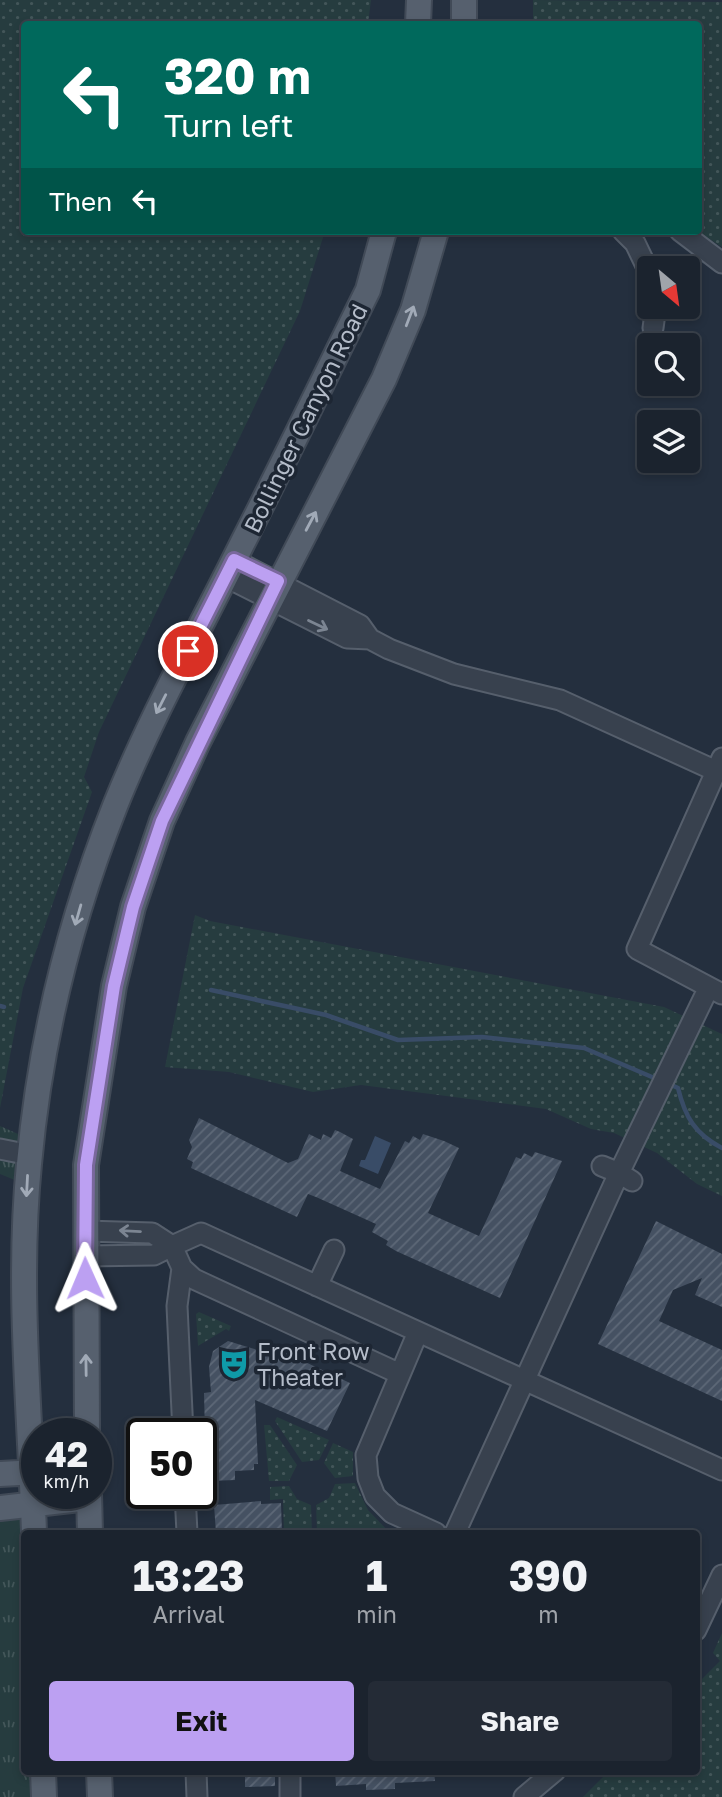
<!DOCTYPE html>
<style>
:root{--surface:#1b232e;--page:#242b36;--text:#f1f3f6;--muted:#a0a4aa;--line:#39404a;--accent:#bca0f2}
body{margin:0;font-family:"Golos Text",sans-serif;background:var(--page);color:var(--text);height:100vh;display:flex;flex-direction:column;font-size:26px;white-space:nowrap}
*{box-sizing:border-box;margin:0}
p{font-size:23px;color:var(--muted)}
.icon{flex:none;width:38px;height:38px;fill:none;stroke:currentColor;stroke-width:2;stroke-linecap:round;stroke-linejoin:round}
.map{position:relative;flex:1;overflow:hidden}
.sheet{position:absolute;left:21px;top:1530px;width:679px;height:245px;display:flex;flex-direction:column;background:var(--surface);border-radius:7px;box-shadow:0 4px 10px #0003,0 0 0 2px var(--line)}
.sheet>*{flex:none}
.top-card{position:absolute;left:21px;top:21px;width:681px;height:214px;border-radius:7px;box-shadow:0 4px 10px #0003,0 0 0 2px var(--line);background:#00695c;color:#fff;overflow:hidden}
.needle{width:46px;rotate:151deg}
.fabs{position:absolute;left:637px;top:256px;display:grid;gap:14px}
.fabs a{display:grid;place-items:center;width:63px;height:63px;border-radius:7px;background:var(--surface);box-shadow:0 4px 10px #0003,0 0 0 2px var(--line);font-size:35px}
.speed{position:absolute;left:21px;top:1418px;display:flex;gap:14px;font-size:35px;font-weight:700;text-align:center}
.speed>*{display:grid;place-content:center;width:91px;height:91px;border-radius:50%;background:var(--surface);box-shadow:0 4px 10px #0003,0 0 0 2px var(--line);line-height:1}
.speed small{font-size:18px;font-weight:400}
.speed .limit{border:4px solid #111;border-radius:10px;background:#fff;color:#111}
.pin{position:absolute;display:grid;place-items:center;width:60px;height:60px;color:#fff;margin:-30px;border:4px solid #fff;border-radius:50%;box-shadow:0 2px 7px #0007}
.me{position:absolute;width:77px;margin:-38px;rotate:359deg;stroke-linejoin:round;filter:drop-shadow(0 0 5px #0008)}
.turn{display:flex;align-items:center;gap:24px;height:147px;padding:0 28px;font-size:32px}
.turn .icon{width:91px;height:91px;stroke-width:2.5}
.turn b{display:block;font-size:49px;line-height:60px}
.then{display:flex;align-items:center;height:66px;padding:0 28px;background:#0003;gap:14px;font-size:26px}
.eta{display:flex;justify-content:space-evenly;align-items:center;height:119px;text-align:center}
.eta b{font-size:42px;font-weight:700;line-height:49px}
.action{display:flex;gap:14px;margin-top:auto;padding:14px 28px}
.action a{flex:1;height:80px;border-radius:7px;background:var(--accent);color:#111;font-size:28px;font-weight:700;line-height:80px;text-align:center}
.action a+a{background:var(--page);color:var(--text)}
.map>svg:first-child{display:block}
.grass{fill:url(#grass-dots)}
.park{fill:url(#park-tufts)}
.water{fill:#394c67}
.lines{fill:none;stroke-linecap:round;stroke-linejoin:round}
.stream{stroke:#394c67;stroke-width:4.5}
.building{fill:url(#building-hatch)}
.minor-casing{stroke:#565f6c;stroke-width:23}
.major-casing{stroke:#414a57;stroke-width:28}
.minor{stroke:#38414e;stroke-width:19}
.major{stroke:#56606e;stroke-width:24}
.oneway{stroke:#a1aab7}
.oneway2{stroke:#7c8592}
.route-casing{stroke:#7a689d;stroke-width:18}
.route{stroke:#bca0f2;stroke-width:12}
.labels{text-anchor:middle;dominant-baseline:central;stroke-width:7;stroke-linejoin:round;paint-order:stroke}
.street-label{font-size:23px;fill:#b4bcc9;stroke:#1d2633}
.poi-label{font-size:23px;fill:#b4bcc9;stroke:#1d2633;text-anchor:start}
</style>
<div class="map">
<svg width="722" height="1797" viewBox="0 0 722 1797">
<defs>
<pattern id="grass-dots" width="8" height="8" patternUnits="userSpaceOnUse" patternTransform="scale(1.75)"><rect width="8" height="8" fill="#263c3f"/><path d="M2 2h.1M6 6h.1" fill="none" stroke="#435659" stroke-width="1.8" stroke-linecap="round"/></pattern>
<pattern id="park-tufts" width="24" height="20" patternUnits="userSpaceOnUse" patternTransform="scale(1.75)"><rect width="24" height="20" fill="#263c3f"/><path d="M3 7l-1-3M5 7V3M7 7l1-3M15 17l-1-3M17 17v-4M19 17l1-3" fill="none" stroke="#435659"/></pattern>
<pattern id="building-hatch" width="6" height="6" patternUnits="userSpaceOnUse" patternTransform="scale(1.75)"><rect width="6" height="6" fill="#455162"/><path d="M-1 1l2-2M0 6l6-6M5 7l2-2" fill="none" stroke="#5d6877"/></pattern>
</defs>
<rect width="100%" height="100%" fill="#242f3e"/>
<path class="grass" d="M 0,0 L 371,0 L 368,24 L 24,24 L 24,231 L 325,231 L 300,311 L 99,732 L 84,777 L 92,792 L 23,988 L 0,1108 Z
M 533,0 L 722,2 L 722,247 L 697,231 L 698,24 L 533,24 Z
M 195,915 L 210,921 L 664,1007 L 722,1034 L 722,1196 L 697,1184 L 657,1153 L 614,1133 L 591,1129 L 546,1109 L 361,1085 L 313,1092 L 229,1072 L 165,1067 Z
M 199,1312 L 231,1326 L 229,1331 L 226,1329 L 198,1346 L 196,1314 Z
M 277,1417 L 329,1440 L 319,1460 L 302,1462 L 275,1421 Z
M 264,1425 L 270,1425 L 297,1465 L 289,1481 L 269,1481 Z
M 333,1443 L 353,1452 L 353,1476 L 335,1478 L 324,1463 Z
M 355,1483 L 368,1510 L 390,1533 L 317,1533 L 316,1505 L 329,1498 L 335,1484 Z
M 289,1486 L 297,1499 L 311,1505 L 312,1533 L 284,1533 L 283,1499 L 270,1500 L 270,1487 Z
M 722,1633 L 722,1797 L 583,1797 L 609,1771 L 696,1771 L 697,1684 L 720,1661 L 713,1653 Z"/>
<path class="park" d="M 0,1126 L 34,1141 L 27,1185 L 0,1174 Z
M 33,1505 L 24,1533 L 24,1771 L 43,1771 L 44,1797 L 0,1797 L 0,1508 Z"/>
<path class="water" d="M 375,1136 L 391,1143 L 378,1174 L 359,1166 L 361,1160 L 365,1160 Z"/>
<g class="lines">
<path class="stream" d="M 211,990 L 326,1015 L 398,1040 L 482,1037 L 584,1048 L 659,1080
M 0,1006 L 4,1007
M 667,1083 L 678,1088 C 685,1117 695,1134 722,1148"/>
</g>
<path class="building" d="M 199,1118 L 288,1163 L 298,1159 L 309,1134 L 321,1140 L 323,1134 L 331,1138 L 335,1130 L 340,1132 L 353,1139 L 340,1171 L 380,1189 L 405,1141 L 409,1143 L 413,1136 L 420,1140 L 423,1134 L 444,1141 L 459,1148 L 428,1213 L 479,1236 L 516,1157 L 521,1159 L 524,1153 L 532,1157 L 535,1152 L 562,1161 L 500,1298 L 396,1251 L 386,1245 L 388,1241 L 372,1232 L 376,1224 L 316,1197 L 308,1194 L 297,1217 L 191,1168 L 193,1162 L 187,1159 L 192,1147 L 189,1140 Z
M 656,1221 L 722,1254 L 722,1307 L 695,1295 L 702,1278 L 673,1290 L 659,1321 L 722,1350 L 722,1401 L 598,1344 Z
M 228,1341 L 267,1353 L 271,1346 L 350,1383 L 327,1431 L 255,1400 L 258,1464 L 254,1464 L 254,1470 L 235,1471 L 235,1480 L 210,1481 L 209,1472 L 206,1473 L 204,1393 L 211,1392 L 209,1367 L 213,1351 Z
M 261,1501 L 261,1504 L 281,1503 L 282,1533 L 216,1533 L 214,1505 Z
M 245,1771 L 275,1771 L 275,1786 L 245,1787 Z
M 335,1771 L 434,1771 L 435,1781 L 395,1783 L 395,1789 L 366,1790 L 366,1784 L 336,1786 Z"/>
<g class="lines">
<g class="minor-casing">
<path id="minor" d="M 623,231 L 635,243 L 649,272
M 680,231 L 722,263
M 653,328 L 656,306
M 234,560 L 360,625 L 370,639 L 389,649 L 454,674 L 560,700 L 716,771
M 226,577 L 347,638 L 370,639
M 722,758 L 637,949 L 722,994
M 0,1149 L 30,1155
M 632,1181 L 619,1173 L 709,987
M 85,1231 L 152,1233 L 172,1246 L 154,1255 L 86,1256
M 182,1268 L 177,1306 L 183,1433
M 317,1286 L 334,1250
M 418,1332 L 366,1455 L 368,1478 L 375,1496 L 392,1513 L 436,1533
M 400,1374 L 194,1279 L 182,1268 L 172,1246 L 201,1233 L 722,1470
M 185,1493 L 187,1533
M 455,1533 L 619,1173 L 602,1166
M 696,1630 L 722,1575
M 196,1771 L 197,1797
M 290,1775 L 290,1797
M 524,1797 L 555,1771"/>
</g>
<g class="major-casing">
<path id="major" d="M 418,24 L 419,0
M 464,24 L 464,0
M 87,1433 L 86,1165 L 114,986 L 133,907 L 162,821 L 198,742 L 384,379 L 413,310 L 436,231
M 0,1474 L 37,1472
M 89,1493 L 90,1533
M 0,1508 L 89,1498
M 34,1533 C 30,1410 17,1287 29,1164 C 40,1041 70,920 115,806 C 151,716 199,631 242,544 C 285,460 326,375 368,290 L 384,231
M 43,1771 L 44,1797
M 99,1771 L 100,1797"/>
</g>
<use href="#minor" class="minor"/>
<use href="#major" class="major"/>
</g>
<defs><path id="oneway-shaft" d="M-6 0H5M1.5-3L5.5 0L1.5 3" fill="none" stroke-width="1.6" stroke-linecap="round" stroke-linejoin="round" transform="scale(1.75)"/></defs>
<g class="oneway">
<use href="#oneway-shaft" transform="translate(410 316) rotate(-69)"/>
<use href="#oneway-shaft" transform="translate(311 521) rotate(-62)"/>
<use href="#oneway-shaft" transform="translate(161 704) rotate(117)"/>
<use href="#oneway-shaft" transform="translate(78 915) rotate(106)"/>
<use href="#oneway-shaft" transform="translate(27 1186) rotate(93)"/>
<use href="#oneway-shaft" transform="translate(86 1365) rotate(-91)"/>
</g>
<g class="oneway2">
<use href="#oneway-shaft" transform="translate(318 625) rotate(25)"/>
<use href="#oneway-shaft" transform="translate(130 1231) rotate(-177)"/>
</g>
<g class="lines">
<g class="route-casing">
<path id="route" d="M 85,1278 L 86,1165 L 114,986 L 133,907 L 162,821 L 278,581 L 234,560 L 188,651"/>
</g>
<use href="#route" class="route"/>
</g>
<defs>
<g id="theatre-bare" transform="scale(2.415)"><path d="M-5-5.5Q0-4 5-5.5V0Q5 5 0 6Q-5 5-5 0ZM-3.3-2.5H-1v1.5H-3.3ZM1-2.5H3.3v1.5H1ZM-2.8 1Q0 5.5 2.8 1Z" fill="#0f9aa8" stroke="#1d2633" stroke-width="2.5" paint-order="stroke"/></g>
</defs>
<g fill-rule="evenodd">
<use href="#theatre-bare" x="234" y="1364"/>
</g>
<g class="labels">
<g class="street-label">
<text transform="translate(305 418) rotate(-64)">Bollinger Canyon Road</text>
</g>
<g class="poi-label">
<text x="257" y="1351">Front Row<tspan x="257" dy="26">Theater</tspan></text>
</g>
</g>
</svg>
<div class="fabs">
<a><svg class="needle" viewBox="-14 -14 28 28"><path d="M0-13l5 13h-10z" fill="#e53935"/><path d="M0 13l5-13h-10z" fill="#a0a4aa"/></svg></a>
<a><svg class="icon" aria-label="search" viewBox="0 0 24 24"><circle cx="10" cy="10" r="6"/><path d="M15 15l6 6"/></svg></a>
<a><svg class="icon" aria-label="layers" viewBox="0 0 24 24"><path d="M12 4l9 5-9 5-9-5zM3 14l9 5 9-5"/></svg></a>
</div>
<div class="speed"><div>42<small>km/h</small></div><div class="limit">50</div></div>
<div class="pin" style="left:188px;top:651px;background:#d93025"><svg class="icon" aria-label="arrive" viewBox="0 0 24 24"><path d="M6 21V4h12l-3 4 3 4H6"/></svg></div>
<svg class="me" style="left:85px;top:1278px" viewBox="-20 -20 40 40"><path d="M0-17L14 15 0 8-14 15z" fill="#bca0f2" stroke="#fff" stroke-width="4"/></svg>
<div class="top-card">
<div class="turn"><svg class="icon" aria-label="left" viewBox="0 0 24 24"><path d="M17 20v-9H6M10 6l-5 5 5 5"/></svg><div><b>320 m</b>Turn left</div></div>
<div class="then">Then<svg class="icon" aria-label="left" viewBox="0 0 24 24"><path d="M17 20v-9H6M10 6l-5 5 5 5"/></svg></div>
</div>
<section class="sheet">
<div class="eta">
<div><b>13:23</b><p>Arrival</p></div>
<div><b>1</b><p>min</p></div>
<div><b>390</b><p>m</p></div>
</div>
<div class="action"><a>Exit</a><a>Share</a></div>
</section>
</div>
